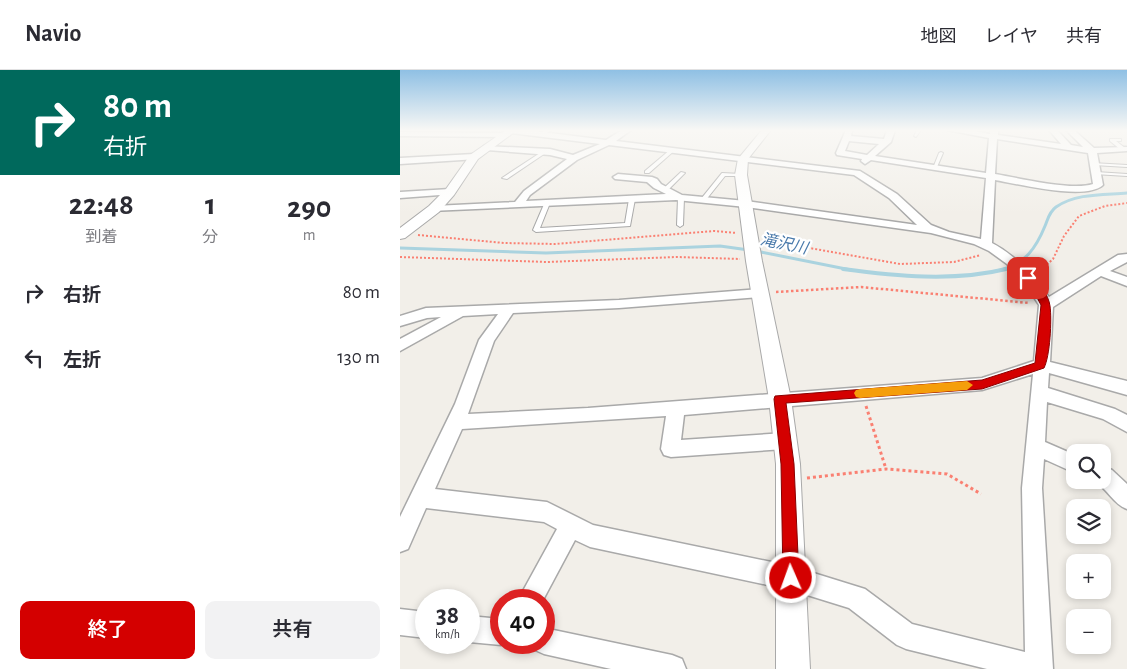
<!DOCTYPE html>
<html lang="ja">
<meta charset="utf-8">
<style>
:root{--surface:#fff;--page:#f2f2f3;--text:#2b2b33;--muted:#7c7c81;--line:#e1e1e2;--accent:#d40000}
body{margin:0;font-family:"Alegreya Sans","Noto Sans JP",sans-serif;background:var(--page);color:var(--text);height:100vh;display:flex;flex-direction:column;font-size:19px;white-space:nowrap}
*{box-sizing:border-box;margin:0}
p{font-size:16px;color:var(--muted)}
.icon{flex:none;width:28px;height:28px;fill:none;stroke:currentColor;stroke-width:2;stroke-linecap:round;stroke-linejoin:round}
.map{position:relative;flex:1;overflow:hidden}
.drawer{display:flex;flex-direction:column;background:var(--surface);width:400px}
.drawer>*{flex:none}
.banner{background:#00695c;color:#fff;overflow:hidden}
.buttons{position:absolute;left:666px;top:374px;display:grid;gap:10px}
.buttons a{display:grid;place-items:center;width:45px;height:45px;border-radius:10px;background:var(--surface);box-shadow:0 2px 8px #0003;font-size:25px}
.speed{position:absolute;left:15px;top:519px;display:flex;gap:10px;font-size:25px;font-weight:700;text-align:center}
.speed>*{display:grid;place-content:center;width:65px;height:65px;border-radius:50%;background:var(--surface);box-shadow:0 2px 8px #0003;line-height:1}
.speed small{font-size:12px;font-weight:400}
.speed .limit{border:8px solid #d22;background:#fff;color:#111}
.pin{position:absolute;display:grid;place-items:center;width:42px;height:42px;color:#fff;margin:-21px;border-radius:10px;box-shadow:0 2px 8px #0006}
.me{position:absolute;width:55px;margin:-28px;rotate:358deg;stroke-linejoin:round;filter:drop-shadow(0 0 4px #0008)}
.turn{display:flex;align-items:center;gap:18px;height:105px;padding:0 20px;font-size:22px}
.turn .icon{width:65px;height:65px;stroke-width:2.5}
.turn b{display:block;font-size:35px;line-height:42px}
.eta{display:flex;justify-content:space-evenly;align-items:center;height:85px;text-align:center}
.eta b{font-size:30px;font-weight:600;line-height:35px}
.action{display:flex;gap:10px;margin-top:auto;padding:10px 20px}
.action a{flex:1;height:58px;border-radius:10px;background:var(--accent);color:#fff;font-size:20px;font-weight:600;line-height:58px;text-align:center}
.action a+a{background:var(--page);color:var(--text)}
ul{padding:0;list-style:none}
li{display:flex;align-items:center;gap:15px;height:65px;padding:0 20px}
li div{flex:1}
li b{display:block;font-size:19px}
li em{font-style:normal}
header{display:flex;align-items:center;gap:30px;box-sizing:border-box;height:70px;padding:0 25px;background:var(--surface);border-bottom:1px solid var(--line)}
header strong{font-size:24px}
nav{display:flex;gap:28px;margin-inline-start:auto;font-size:18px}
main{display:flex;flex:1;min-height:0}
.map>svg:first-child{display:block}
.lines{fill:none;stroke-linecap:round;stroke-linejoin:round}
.stream-far1{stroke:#aad3df;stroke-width:3}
.stream{stroke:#aad3df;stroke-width:4}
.service-casing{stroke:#a9a9a9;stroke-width:2}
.minor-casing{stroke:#a9a9a9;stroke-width:3}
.tertiary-casing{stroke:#a9a9a9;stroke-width:2}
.path-far2{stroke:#fa8072;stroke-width:2;stroke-dasharray:2 2;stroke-linecap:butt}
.path-far1{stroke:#fa8072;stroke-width:2.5;stroke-dasharray:2.5 2.5;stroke-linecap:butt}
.path{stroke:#fa8072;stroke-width:3;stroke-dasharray:3 3;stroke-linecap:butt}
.service{fill:#fff;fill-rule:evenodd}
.minor{fill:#fff;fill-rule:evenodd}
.tertiary{fill:#fff;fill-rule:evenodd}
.route{fill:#d40000;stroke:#8a0000}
.slow{fill:#f59e0b}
.labels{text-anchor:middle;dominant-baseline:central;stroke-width:4.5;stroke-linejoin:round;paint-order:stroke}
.far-water-label{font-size:16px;font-style:italic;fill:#4a7aab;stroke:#fff}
</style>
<header>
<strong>Navio</strong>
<nav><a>地図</a><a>レイヤ</a><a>共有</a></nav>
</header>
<main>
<section class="drawer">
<div class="banner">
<div class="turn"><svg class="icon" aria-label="right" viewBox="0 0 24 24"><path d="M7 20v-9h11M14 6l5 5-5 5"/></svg><div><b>80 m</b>右折</div></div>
</div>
<div class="eta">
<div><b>22:48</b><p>到着</p></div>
<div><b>1</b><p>分</p></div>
<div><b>290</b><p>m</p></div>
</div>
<ul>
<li><svg class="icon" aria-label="right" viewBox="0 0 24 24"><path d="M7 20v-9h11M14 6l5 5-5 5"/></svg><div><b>右折</b></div><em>80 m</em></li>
<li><svg class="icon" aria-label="left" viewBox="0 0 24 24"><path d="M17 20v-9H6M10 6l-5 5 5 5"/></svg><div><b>左折</b></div><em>130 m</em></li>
</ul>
<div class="action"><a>終了</a><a>共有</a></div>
</section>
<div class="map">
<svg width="727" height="599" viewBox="0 0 727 599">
<rect width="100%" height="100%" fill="#f2efe9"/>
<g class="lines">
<path class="stream-far1" d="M 0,178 L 146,183 L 320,176 L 356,181 L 451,200
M 601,200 C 625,194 636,178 645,156 C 648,149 649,142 656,137 C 676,123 704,125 727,123"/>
<path class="stream" d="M 443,199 C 495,206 554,212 606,199"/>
<g class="service-casing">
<path id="service" d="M 145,60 L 151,60 L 143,65 L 141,65 L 141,63 Z
M 517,60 L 521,60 L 516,67 L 514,66 Z
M 710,69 L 721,69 L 721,71 L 716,71 L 725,78 L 725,80 L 721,80 L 710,71 Z
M 271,79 L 275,80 L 249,103 L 245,103 L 245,101 Z
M 143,81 L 147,82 L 107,109 L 102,108 Z
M 541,82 L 543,83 L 537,97 L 533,98 L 539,83 Z
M 692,93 L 727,95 L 727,97 L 694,95 L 692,94 Z
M 281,102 L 285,103 L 267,121 L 263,121 L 263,119 Z
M 696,102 L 727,104 L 727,106 L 694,104 L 694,103 Z
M 322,103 L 341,104 L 343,105 L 341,106 L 325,106 L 305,131 L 301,131 L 301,129 Z
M 281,126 L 284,128 L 283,155 L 280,157 L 277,155 L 278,128 Z
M 232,127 L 235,129 L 230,156 L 136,162 L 133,160 L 145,132 L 150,133 L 140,158 L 225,153 L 229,129 Z"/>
</g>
<g class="minor-casing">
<path id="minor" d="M 108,60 L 126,60 L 206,70 L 222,60 L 231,60 L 216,71 L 460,101 L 497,124 L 531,155 L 549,162 L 581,169 L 586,108 L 471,90 L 465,94 L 461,91 L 462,89 L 437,85 L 436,83 L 446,60 L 452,60 L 451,66 L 484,69 L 487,60 L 495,60 L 491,72 L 475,86 L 586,103 L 589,68 L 547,60 L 569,60 L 590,64 L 590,60 L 598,60 L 598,65 L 661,74 L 649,60 L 657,60 L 671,75 L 683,77 L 666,60 L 674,60 L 694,78 L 727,77 L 727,81 L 697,83 L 703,115 C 686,131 618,114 595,110 L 592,173 C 615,185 634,206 649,227 L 718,185 L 727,184 L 727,192 L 710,201 L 727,207 L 727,216 L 701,206 L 653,237 L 650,292 L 727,311 L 727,325 L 649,303 L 648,318 L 715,339 L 727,345 L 727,362 L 703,349 L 647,332 L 645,372 L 675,385 L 675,403 L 644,389 L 642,418 L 653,599 L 587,599 L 506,579 L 497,575 L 449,538 L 391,520 L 190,477 L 175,470 L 143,530 L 118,530 L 157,459 L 144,452 L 26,438 L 8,479 L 0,482 L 0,447 L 55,334 L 79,270 L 98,244 L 63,246 L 0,281 L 0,269 L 41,247 L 27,248 L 0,256 L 0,246 L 26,238 L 219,230 L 360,219 L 367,223 L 360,227 L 219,238 L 113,243 L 94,271 L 68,344 L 188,338 L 582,308 L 634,291 L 639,235 L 624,212 L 607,194 L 589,181 L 574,174 L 531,163 L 346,137 L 276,130 L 30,141 L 29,139 L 34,136 L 115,132 L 124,121 L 167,89 L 150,85 L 87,80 L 84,80 L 84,76 L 150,79 L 173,85 L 200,74 L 111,63 ZM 597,69 L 688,83 L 693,114 C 672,121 619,108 595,104 ZM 449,71 L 479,74 L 467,85 L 445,81 ZM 209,75 L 454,105 L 489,128 L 517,155 L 346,131 L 282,125 L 261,114 L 257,109 L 252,107 L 218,104 L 213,107 L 215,109 L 247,112 L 254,118 L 266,124 L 126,131 L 130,125 L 177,90 ZM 633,304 L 622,418 L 625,582 L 512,554 L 465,519 L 391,496 L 193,455 L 147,432 L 35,419 L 62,359 L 266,346 L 261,379 L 264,385 L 271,387 L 385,379 L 392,377 L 394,371 L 392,365 L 385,363 L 281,370 L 284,345 L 582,320 Z
M 0,62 L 106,63 L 110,65 L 106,67 L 0,66 Z
M 74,84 L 78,87 L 77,89 L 0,94 L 0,88 Z
M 50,119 L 55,122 L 53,124 L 0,128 L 0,122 Z
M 702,396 L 712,400 L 727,414 L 727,439 C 713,434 708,419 695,412 L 694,410 L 702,410 Z
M 0,539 L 26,542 L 26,568 L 0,565 Z
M 69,546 L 101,549 L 101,572 L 107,572 L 101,575 L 69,572 Z
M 144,558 L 272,585 L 282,589 L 286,599 L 211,599 L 144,584 L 135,580 L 132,572 L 144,572 Z"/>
</g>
<g class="tertiary-casing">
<path id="tertiary" d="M 106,60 L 117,60 L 78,89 L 54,125 L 39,142 L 5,168 L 0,169 L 0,158 L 29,136 L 46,119 L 70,85 Z
M 362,60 L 371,60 L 348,89 L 347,105 L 362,191 L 391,329 L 400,394 L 410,599 L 376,599 L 376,394 L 369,329 L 346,191 L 335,105 L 338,89 Z"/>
</g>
<path class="path-far2" d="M 18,165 L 104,173 L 155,174 L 314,161 L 337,163
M 364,170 L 500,194 L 554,192 L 581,185
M 0,187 L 147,192 L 276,187 L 340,189
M 641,200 L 653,189 L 664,166 L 679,146 L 705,136 L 727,133"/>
<path class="path-far1" d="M 638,203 L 642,199
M 376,222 L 461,217 L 629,233"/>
<path class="path" d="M 466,336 L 486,399
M 407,408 L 486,399 L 547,404 L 581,424"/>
<use href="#service" class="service"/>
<use href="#minor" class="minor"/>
<use href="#tertiary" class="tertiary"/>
</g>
<linearGradient id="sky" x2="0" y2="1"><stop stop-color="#8fc0e4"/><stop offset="0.42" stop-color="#f9f8f5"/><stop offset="1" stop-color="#f9f8f5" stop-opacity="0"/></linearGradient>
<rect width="727" height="144" fill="url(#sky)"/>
<path class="route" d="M 628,206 C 638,209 649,226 650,236 C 652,250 650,286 644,298 L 582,319 L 386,333 L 394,394 L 399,508 L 397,514 L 391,516 L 385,514 L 383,508 L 381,394 L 374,329 L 375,326 L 582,310 L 635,293 L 641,235 L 634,222 L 624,208 Z"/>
<path class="slow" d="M 567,311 L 573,315 L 567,320 L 460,328 L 456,327 L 454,323 L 456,320 L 460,319 Z"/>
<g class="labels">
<g class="far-water-label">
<text transform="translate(384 174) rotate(12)">滝沢川</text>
</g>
</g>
</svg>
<div class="buttons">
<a><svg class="icon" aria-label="search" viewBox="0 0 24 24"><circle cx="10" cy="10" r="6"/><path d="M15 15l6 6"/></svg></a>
<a><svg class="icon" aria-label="layers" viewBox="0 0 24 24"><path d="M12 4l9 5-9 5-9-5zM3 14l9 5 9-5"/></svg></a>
<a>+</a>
<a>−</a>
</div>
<div class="speed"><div>38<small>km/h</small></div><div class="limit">40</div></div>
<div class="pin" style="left:628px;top:208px;background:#d93025"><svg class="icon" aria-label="arrive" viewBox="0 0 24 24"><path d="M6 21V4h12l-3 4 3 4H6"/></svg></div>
<svg class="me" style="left:391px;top:508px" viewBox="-20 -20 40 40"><circle r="17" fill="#d40000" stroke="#fff" stroke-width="3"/><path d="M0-11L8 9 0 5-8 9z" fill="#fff"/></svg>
</div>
</main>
